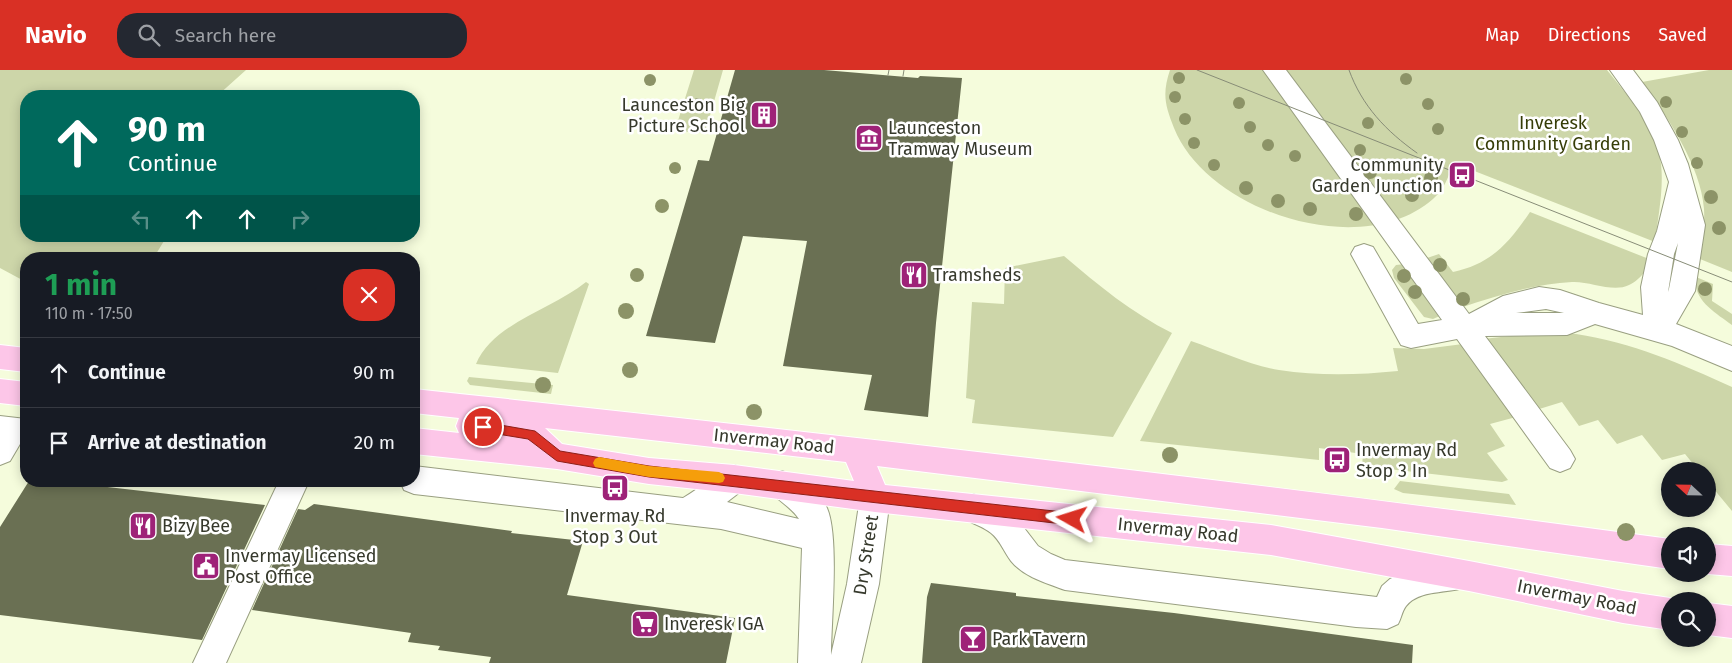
<!DOCTYPE html>
<meta charset="utf-8">
<style>
:root{--surface:#171b24;--page:#242831;--text:#f1f3f6;--muted:#9ea1a6;--line:#363941;--accent:#d93025}
body{margin:0;font-family:"Fira Sans",sans-serif;background:var(--page);color:var(--text);height:100vh;display:flex;flex-direction:column;font-size:19px;white-space:nowrap}
*{box-sizing:border-box;margin:0}
p{font-size:16px;color:var(--muted)}
.icon{flex:none;width:28px;height:28px;fill:none;stroke:currentColor;stroke-width:2;stroke-linecap:round;stroke-linejoin:round}
.map{position:relative;flex:1;overflow:hidden}
.side{position:absolute;left:20px;top:182px;width:400px;height:235px;display:flex;flex-direction:column;background:var(--surface);border-radius:20px;box-shadow:0 2px 12px #0003}
.side>*{flex:none}
.top-card{position:absolute;left:20px;top:20px;width:400px;height:152px;border-radius:20px;box-shadow:0 2px 12px #0003;background:#00695c;color:#fff;overflow:hidden}
.needle{width:32px;rotate:292deg}
.controls{position:absolute;left:1661px;top:392px;display:grid;gap:10px}
.controls a{display:grid;place-items:center;width:55px;height:55px;border-radius:50%;background:var(--surface);box-shadow:0 2px 12px #0003;font-size:25px}
.pin{position:absolute;display:grid;place-items:center;width:42px;height:42px;color:#fff;margin:-21px;border:2px solid #fff;border-radius:50%;box-shadow:0 1px 5px #0007}
.me{position:absolute;width:55px;margin:-28px;rotate:276deg;stroke-linejoin:round;filter:drop-shadow(0 0 4px #0008)}
.turn{display:flex;align-items:center;gap:18px;height:105px;padding:0 25px;font-size:22px}
.turn .icon{width:65px;height:65px;stroke-width:2.5}
.turn b{display:block;font-size:35px;line-height:42px}
.lanes{display:flex;align-items:center;height:48px;padding:0 25px;background:#0003;justify-content:center;gap:25px;direction:ltr}
.lanes .off{opacity:.35}
.round{display:grid;place-items:center;flex:none;width:52px;height:52px;border-radius:20px;background:var(--page)}
.summary{display:flex;align-items:center;justify-content:space-between;height:85px;padding:0 25px}
h1{font-size:30px;font-weight:700;line-height:38px;color:#1e9e55}
ul{padding:0;list-style:none}
li{display:flex;align-items:center;gap:15px;height:70px;padding:0 25px;border-top:1px solid var(--line)}
li div{flex:1}
li b{display:block;font-size:19px}
li em{font-style:normal}
header{display:flex;align-items:center;gap:30px;box-sizing:border-box;height:70px;padding:0 25px;background:var(--accent);color:#fff}
header strong{font-size:24px}
nav{display:flex;gap:28px;margin-inline-start:auto;font-size:18px}
.search{width:350px;height:45px;background:var(--page);display:flex;align-items:center;gap:12px;box-sizing:border-box;padding:0 18px;border-radius:20px;color:var(--muted);font-size:19px}
.map>svg:first-child{display:block}
.green{fill:#cdd6a9}
.building{fill:#6a7053}
.lines{fill:none;stroke-linecap:round;stroke-linejoin:round}
.minor-casing{stroke:#999f81;stroke-width:2}
.major-casing{stroke:#fff;stroke-width:2}
.minor{fill:#fff;fill-rule:evenodd}
.major{fill:#fdc6e8;fill-rule:evenodd}
.tram{stroke:#878c77;stroke-width:1}
.tree{fill:#8c9367}
.route{fill:#d93025;stroke:#8d1f18}
.slow{fill:#f59e0b}
.labels{text-anchor:middle;dominant-baseline:central;stroke-width:5;stroke-linejoin:round;paint-order:stroke}
.poi-label{font-size:18px;fill:#36392c;stroke:#fff;text-anchor:start}
.park-label{font-size:18px;fill:#363d07;stroke:#fff}
.street-label{font-size:18px;fill:#36392c;stroke:#fff}
</style>
<header>
<strong>Navio</strong>
<div class="search"><svg class="icon" aria-label="search" viewBox="0 0 24 24"><circle cx="10" cy="10" r="6"/><path d="M15 15l6 6"/></svg>Search here</div>
<nav><a>Map</a><a>Directions</a><a>Saved</a></nav>
</header>
<div class="map">
<svg width="1732" height="593" viewBox="0 0 1732 593">
<rect width="100%" height="100%" fill="#f5fcdc"/>
<path class="green" d="M 0,0 L 246,0 L 217,26 L 26,26 L 26,166 L 167,166 L 153,189 L 107,182 L 95,189 L 26,189 L 26,212 L 0,198 Z
M 694,0 L 723,0 L 705,63 L 678,61 L 676,57 Z
M 1170,0 L 1607,0 C 1627,25 1651,52 1659,84 C 1666,109 1658,146 1655,172 L 1454,93 C 1448,106 1445,119 1433,129 C 1363,191 1208,143 1174,58 C 1165,35 1162,24 1170,0 Z
M 1709,0 L 1732,0 L 1732,202 L 1700,189 C 1702,173 1705,156 1704,139 C 1701,96 1667,46 1642,12 Z
M 1530,142 L 1649,189 C 1650,199 1638,211 1629,215 C 1613,223 1590,211 1572,212 C 1533,214 1496,226 1460,238 L 1424,189 L 1439,184 L 1453,202 C 1491,194 1509,173 1530,142 Z
M 1064,186 C 1098,215 1132,243 1172,263 L 1113,367 L 972,353 L 975,330 L 966,328 L 972,232 L 1004,234 L 1005,198 Z
M 1405,194 L 1442,245 L 1433,249 L 1424,247 L 1394,208 L 1392,200 L 1396,195 Z
M 1696,207 L 1713,214 L 1712,231 L 1732,244 L 1732,255 C 1716,243 1692,230 1696,207 Z
M 586,212 L 589,214 L 558,303 L 476,294 C 493,253 553,239 586,212 Z
M 1537,263 C 1550,263 1563,263 1576,264 C 1631,272 1682,294 1732,317 L 1732,441 L 1708,412 L 1708,401 L 1699,401 L 1685,384 L 1662,390 L 1642,365 L 1617,374 L 1598,350 L 1579,356 L 1562,332 L 1536,340 L 1483,269 Z
M 1191,271 C 1220,281 1249,295 1279,300 C 1318,306 1358,305 1398,301 L 1393,278 L 1424,279 L 1463,274 L 1516,347 L 1490,354 L 1505,376 L 1487,383 L 1508,410 L 1502,412 L 1362,396 L 1363,384 L 1319,378 L 1319,390 L 1140,371 Z
M 469,307 L 553,315 L 551,324 L 470,315 L 467,311 Z
M 1400,411 L 1509,424 L 1516,435 L 1403,423 L 1394,419 Z"/>
<path class="building" d="M 735,0 L 824,0 L 918,8 L 920,6 L 962,8 L 936,253 L 928,347 L 864,340 L 872,305 L 783,296 L 807,171 L 743,166 L 715,273 L 646,266 L 698,90 L 709,91 Z
M 29,411 L 55,411 L 265,435 L 202,570 L 0,545 L 0,457 Z
M 314,434 L 512,461 L 511,463 L 583,471 L 567,525 L 735,548 L 726,593 L 489,593 L 491,587 L 438,580 L 440,576 L 408,572 L 411,563 L 252,540 L 298,439 L 305,440 Z
M 931,513 L 1016,523 L 1016,526 L 1174,543 L 1413,575 L 1412,593 L 922,593 L 927,527 Z"/>
<g class="lines">
<g class="minor-casing">
<path id="minor" d="M 1263,0 L 1286,0 L 1469,244 L 1503,226 L 1539,217 L 1560,220 L 1599,233 L 1643,245 L 1641,217 L 1648,184 L 1657,161 L 1669,112 L 1654,70 L 1640,42 L 1610,0 L 1633,0 L 1657,32 L 1678,70 L 1688,94 L 1705,155 L 1695,221 L 1676,254 L 1732,276 L 1732,301 L 1672,276 L 1595,254 L 1567,265 L 1485,266 L 1570,380 L 1575,389 L 1570,398 L 1560,402 L 1550,398 L 1457,269 L 1411,278 L 1401,275 L 1351,184 L 1355,177 L 1364,174 L 1373,177 L 1418,254 L 1442,250 ZM 1678,173 L 1669,219 L 1668,222 L 1674,184 ZM 1546,239 L 1564,243 L 1516,243 Z
M 0,346 L 26,349 L 26,375 L 20,374 L 10,391 L 0,395 Z
M 734,395 L 744,399 L 749,409 L 744,419 L 727,432 L 799,449 C 790,435 774,430 767,415 L 772,405 L 782,401 C 800,408 816,419 826,436 C 840,462 831,552 831,585 L 847,514 L 860,428 L 864,418 L 875,414 L 886,418 L 890,428 L 879,514 L 861,593 L 798,593 L 802,478 L 721,459 L 414,424 L 404,420 L 400,411 L 414,411 L 414,396 L 683,428 C 701,418 715,403 734,395 Z
M 279,411 L 309,411 L 226,593 L 193,593 Z
M 973,424 L 1011,441 L 1038,476 L 1051,484 L 1065,490 L 1377,527 L 1382,516 L 1390,509 L 1415,497 L 1455,491 L 1466,495 L 1471,506 L 1466,517 C 1447,524 1420,519 1406,536 C 1402,541 1401,549 1398,554 L 1387,559 L 1356,557 L 1065,520 C 1046,513 1024,507 1011,491 C 1004,482 1000,470 991,463 C 977,452 966,455 958,438 L 962,428 Z"/>
</g>
<g class="major-casing">
<path id="major" d="M 0,275 L 26,278 L 26,302 L 0,299 Z
M 0,309 L 26,312 L 26,336 L 0,333 Z
M 414,319 C 833,364 1252,412 1670,469 L 1670,499 L 1382,458 L 877,396 L 885,415 L 1271,455 L 1469,491 L 1623,521 L 1670,528 L 1677,531 L 1670,531 L 1670,560 L 1623,553 L 1469,521 L 1271,485 L 875,442 L 734,423 L 649,414 L 557,399 L 414,384 L 414,358 L 459,363 L 456,356 L 459,348 L 414,343 ZM 545,358 L 846,392 L 854,411 L 734,395 L 649,388 L 562,374 Z
M 1708,474 L 1732,476 L 1732,506 L 1708,504 Z
M 1708,533 L 1732,536 L 1732,568 L 1708,565 Z"/>
</g>
<use href="#minor" class="minor"/>
<use href="#major" class="major"/>
<path class="tram" d="M 1197,0 L 1732,212
M 1349,0 C 1362,36 1386,61 1417,83
M 888,5 L 889,0
M 903,6 L 904,0"/>
</g>
<g class="tree">
<circle cx="1179" cy="8" r="6"/>
<circle cx="1406" cy="9" r="6"/>
<circle cx="650" cy="10" r="6"/>
<circle cx="1175" cy="27" r="6"/>
<circle cx="1666" cy="32" r="6"/>
<circle cx="1239" cy="33" r="6"/>
<circle cx="698" cy="34" r="6"/>
<circle cx="1428" cy="34" r="6"/>
<circle cx="1185" cy="49" r="6"/>
<circle cx="1368" cy="53" r="6"/>
<circle cx="1250" cy="57" r="6"/>
<circle cx="1438" cy="59" r="6"/>
<circle cx="1682" cy="62" r="6"/>
<circle cx="1194" cy="73" r="6"/>
<circle cx="1268" cy="75" r="6"/>
<circle cx="1360" cy="80" r="6"/>
<circle cx="1295" cy="86" r="6"/>
<circle cx="1697" cy="93" r="6"/>
<circle cx="1214" cy="95" r="6"/>
<circle cx="675" cy="98" r="6"/>
<circle cx="1370" cy="102" r="7"/>
<circle cx="1431" cy="108" r="7"/>
<circle cx="1246" cy="118" r="7"/>
<circle cx="1412" cy="125" r="7"/>
<circle cx="1711" cy="127" r="7"/>
<circle cx="1278" cy="131" r="7"/>
<circle cx="662" cy="136" r="7"/>
<circle cx="1310" cy="139" r="7"/>
<circle cx="1356" cy="144" r="7"/>
<circle cx="1719" cy="158" r="7"/>
<circle cx="1440" cy="195" r="7"/>
<circle cx="637" cy="205" r="7"/>
<circle cx="1404" cy="206" r="7"/>
<circle cx="1705" cy="219" r="7"/>
<circle cx="1415" cy="222" r="7"/>
<circle cx="1463" cy="229" r="7"/>
<circle cx="626" cy="241" r="8"/>
<circle cx="630" cy="300" r="8"/>
<circle cx="543" cy="315" r="8"/>
<circle cx="754" cy="342" r="8"/>
<circle cx="1170" cy="385" r="8"/>
<circle cx="1626" cy="462" r="9"/>
</g>
<path class="route" d="M 483,352 L 535,361 L 560,381 L 649,396 L 1072,443 L 1077,445 L 1079,449 L 1077,453 L 1072,455 L 649,407 L 557,391 L 528,369 L 479,361 L 477,357 L 479,354 Z"/>
<path class="slow" d="M 599,387 L 649,396 L 719,402 L 723,404 L 725,408 L 723,412 L 719,413 L 649,407 L 595,397 L 593,393 L 595,389 Z"/>
<defs>
<g id="building-square" transform="scale(1.4375)"><rect x="-9" y="-9" width="18" height="18" rx="4" fill="#9e2278" stroke="#fff"/><path d="M-4-6H4V6H1V3H-1V6H-4ZM-2.5-4.3h1.7v1.8h-1.7ZM.8-4.3h1.7v1.8H.8ZM-2.5-1h1.7V.8h-1.7ZM.8-1h1.7V.8H.8Z" fill="#fff"/></g>
<g id="museum-square" transform="scale(1.4375)"><rect x="-9" y="-9" width="18" height="18" rx="4" fill="#9e2278" stroke="#fff"/><path d="M0-6L6-3V-2H-6V-3ZM-5-1h2V3h-2ZM-1-1h2V3h-2ZM3-1h2V3H3ZM-6 4H6V6H-6Z" fill="#fff"/></g>
<g id="bus-square" transform="scale(1.4375)"><rect x="-9" y="-9" width="18" height="18" rx="4" fill="#9e2278" stroke="#fff"/><path d="M-5-6H5V4H4V6H2V4H-2V6H-4V4H-5ZM-3.5-4V0h7V-4ZM-3.5 1.2v1.5H-2V1.2ZM2 1.2v1.5H3.5V1.2Z" fill="#fff"/></g>
<g id="restaurant-square" transform="scale(1.4375)"><rect x="-9" y="-9" width="18" height="18" rx="4" fill="#9e2278" stroke="#fff"/><path d="M-5-6h1v4h1v-4h1v4h1v-4h1v5L-1.5 .5V6h-2V.5L-5-1ZM5-6V6H3V1.5H1.5Q1.5-4 5-6Z" fill="#fff"/></g>
<g id="civic-square" transform="scale(1.4375)"><rect x="-9" y="-9" width="18" height="18" rx="4" fill="#9e2278" stroke="#fff"/><path d="M-.6-6.5H3V-4.5H.6V-3L4-1V1h2V6H-6V1h2V-1L-.6-3ZM-1.2 2.5V6h2.4V2.5Z" fill="#fff"/></g>
<g id="supermarket-square" transform="scale(1.4375)"><rect x="-9" y="-9" width="18" height="18" rx="4" fill="#9e2278" stroke="#fff"/><path d="M-6-5.5h2.5l.6 2H6L4.5 2H-2.5L-4.4-4H-6ZM-1.5 3.2a1.3 1.3 0 1 0 .1 0ZM3 3.2a1.3 1.3 0 1 0 .1 0Z" fill="#fff"/></g>
<g id="bar-square" transform="scale(1.4375)"><rect x="-9" y="-9" width="18" height="18" rx="4" fill="#9e2278" stroke="#fff"/><path d="M-6-5H6L.8 .8V4.5H3.5V6h-7V4.5H-.8V.8Z" fill="#fff"/></g>
</defs>
<g fill-rule="evenodd">
<use href="#building-square" x="764" y="45"/>
<use href="#museum-square" x="869" y="68"/>
<use href="#bus-square" x="1462" y="105"/>
<use href="#restaurant-square" x="914" y="205"/>
<use href="#bus-square" x="1337" y="390"/>
<use href="#bus-square" x="615" y="418"/>
<use href="#restaurant-square" x="143" y="456"/>
<use href="#civic-square" x="206" y="496"/>
<use href="#supermarket-square" x="645" y="554"/>
<use href="#bar-square" x="973" y="569"/>
</g>
<g class="labels">
<g class="poi-label">
<text x="745" y="35" text-anchor="end">Launceston Big<tspan x="745" dy="21">Picture School</tspan></text>
<text x="888" y="58">Launceston<tspan x="888" dy="21">Tramway Museum</tspan></text>
<text x="1443" y="95" text-anchor="end">Community<tspan x="1443" dy="21">Garden Junction</tspan></text>
<text x="933" y="205">Tramsheds</text>
<text x="1356" y="380">Invermay Rd<tspan x="1356" dy="21">Stop 3 In</tspan></text>
<text x="615" y="446" text-anchor="middle">Invermay Rd<tspan x="615" dy="21">Stop 3 Out</tspan></text>
<text x="162" y="456">Bizy Bee</text>
<text x="225" y="486">Invermay Licensed<tspan x="225" dy="21">Post Office</tspan></text>
<text x="664" y="554">Inveresk IGA</text>
<text x="992" y="569">Park Tavern</text>
</g>
<g class="park-label">
<text x="1553" y="53">Inveresk<tspan x="1553" dy="21">Community Garden</tspan></text>
</g>
<g class="street-label">
<text transform="translate(774 371) rotate(6)">Invermay Road</text>
<text transform="translate(1178 460) rotate(6)">Invermay Road</text>
<text transform="translate(866 485) rotate(-81)">Dry Street</text>
<text transform="translate(1577 527) rotate(11)">Invermay Road</text>
</g>
</g>
</svg>
<div class="controls">
<a><svg class="needle" viewBox="-14 -14 28 28"><path d="M0-13l5 13h-10z" fill="#e53935"/><path d="M0 13l5-13h-10z" fill="#9ea1a6"/></svg></a>
<a><svg class="icon" aria-label="sound" viewBox="0 0 24 24"><path d="M4 9h4l5-4v14l-5-4H4zM17 9q2 3 0 6"/></svg></a>
<a><svg class="icon" aria-label="search" viewBox="0 0 24 24"><circle cx="10" cy="10" r="6"/><path d="M15 15l6 6"/></svg></a>
</div>
<div class="pin" style="left:483px;top:357px;background:#d93025"><svg class="icon" aria-label="arrive" viewBox="0 0 24 24"><path d="M6 21V4h12l-3 4 3 4H6"/></svg></div>
<svg class="me" style="left:1072px;top:449px" viewBox="-20 -20 40 40"><path d="M0-17L14 15 0 8-14 15z" fill="#d93025" stroke="#fff" stroke-width="4"/></svg>
<div class="top-card">
<div class="turn"><svg class="icon" aria-label="ahead" viewBox="0 0 24 24"><path d="M12 20V5M6 11l6-6 6 6"/></svg><div><b>90 m</b>Continue</div></div>
<div class="lanes"><svg class="icon off" aria-label="left" viewBox="0 0 24 24"><path d="M17 20v-9H6M10 6l-5 5 5 5"/></svg><svg class="icon" aria-label="ahead" viewBox="0 0 24 24"><path d="M12 20V5M6 11l6-6 6 6"/></svg><svg class="icon" aria-label="ahead" viewBox="0 0 24 24"><path d="M12 20V5M6 11l6-6 6 6"/></svg><svg class="icon off" aria-label="right" viewBox="0 0 24 24"><path d="M7 20v-9h11M14 6l5 5-5 5"/></svg></div>
</div>
<section class="side">
<div class="summary"><div><h1>1 min</h1><p>110 m · 17:50</p></div><a class="round" style="background:#d93025;color:#fff"><svg class="icon" aria-label="close" viewBox="0 0 24 24"><path d="M6 6l12 12M18 6L6 18"/></svg></a></div>
<ul>
<li><svg class="icon" aria-label="ahead" viewBox="0 0 24 24"><path d="M12 20V5M6 11l6-6 6 6"/></svg><div><b>Continue</b></div><em>90 m</em></li>
<li><svg class="icon" aria-label="arrive" viewBox="0 0 24 24"><path d="M6 21V4h12l-3 4 3 4H6"/></svg><div><b>Arrive at destination</b></div><em>20 m</em></li>
</ul>
</section>
</div>
